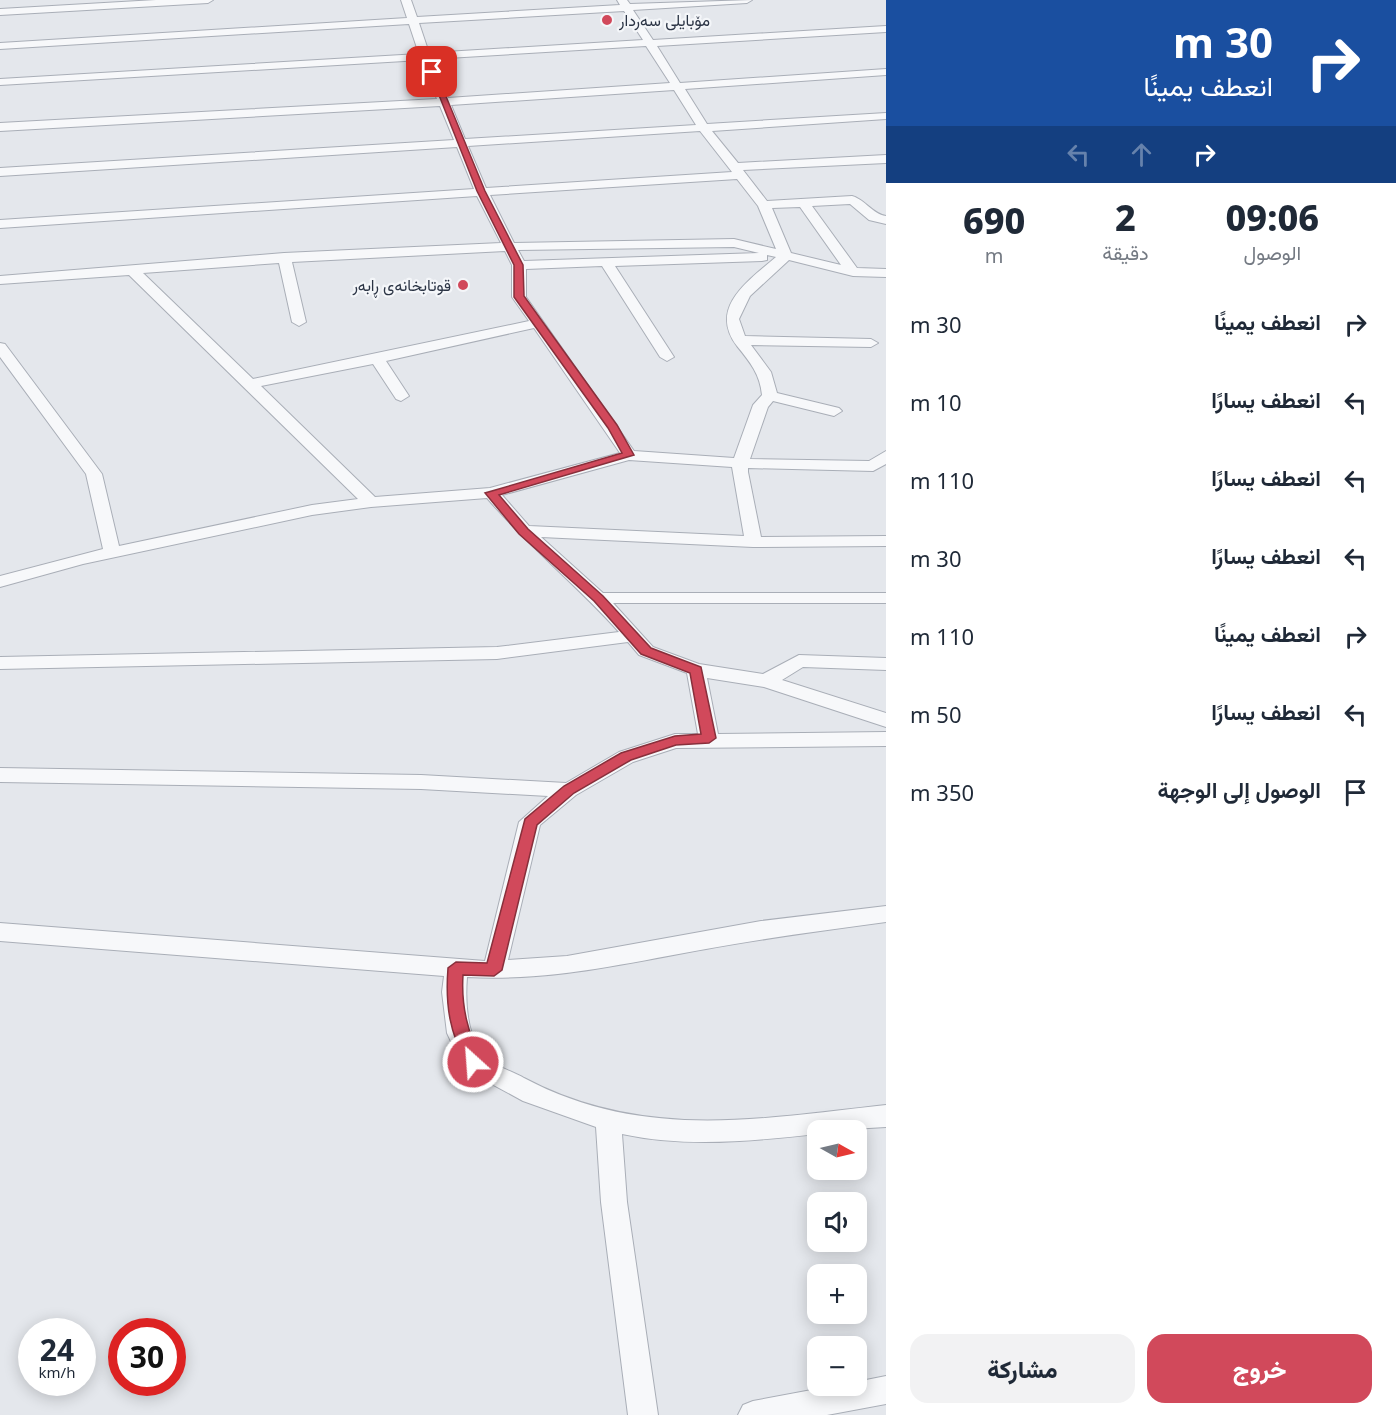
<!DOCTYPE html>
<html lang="ar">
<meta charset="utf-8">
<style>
:root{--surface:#fff;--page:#f2f2f3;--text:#1f2937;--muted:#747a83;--accent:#d1495b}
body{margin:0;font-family:"Noto Sans",Vazirmatn,sans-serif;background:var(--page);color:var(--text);direction:rtl;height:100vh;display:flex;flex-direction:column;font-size:22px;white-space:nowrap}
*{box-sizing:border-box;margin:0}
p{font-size:20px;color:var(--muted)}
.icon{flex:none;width:33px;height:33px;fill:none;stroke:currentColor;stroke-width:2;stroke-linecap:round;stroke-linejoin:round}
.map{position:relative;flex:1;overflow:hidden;direction:ltr}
.side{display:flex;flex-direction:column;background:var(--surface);width:510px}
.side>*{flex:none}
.guide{background:#1a4fa0;color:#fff;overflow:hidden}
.needle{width:39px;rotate:98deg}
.controls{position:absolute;left:807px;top:1120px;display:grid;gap:12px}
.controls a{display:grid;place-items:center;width:60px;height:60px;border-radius:12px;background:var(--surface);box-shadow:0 3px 15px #0003;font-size:30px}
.speed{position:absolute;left:18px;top:1318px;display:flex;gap:12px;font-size:30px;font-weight:700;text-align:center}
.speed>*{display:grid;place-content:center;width:78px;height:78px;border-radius:50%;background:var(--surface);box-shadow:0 3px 15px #0003;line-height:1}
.speed small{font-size:15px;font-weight:400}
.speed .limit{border:9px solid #d22;background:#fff;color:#111}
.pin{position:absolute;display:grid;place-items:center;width:51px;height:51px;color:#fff;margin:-26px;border-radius:12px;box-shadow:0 3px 9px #0006}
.me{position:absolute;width:66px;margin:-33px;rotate:334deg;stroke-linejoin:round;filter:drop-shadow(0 0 4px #0008)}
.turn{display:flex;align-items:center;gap:21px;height:126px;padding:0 24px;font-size:27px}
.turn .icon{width:78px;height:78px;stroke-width:2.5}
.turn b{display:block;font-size:42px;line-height:51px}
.lanes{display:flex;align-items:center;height:57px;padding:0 24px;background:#0003;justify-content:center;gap:30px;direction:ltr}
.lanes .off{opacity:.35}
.eta{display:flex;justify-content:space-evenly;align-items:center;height:102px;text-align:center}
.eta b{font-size:36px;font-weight:800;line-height:42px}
.action{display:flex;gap:12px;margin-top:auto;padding:12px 24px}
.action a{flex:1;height:69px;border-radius:18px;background:var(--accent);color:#fff;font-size:24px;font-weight:800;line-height:69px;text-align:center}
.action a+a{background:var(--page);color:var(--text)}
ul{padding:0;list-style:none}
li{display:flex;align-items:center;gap:18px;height:78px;padding:0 24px}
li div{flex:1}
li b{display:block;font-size:22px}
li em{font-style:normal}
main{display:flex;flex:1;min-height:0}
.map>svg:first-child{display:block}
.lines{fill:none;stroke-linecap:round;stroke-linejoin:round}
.minor-casing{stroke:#a9aeb7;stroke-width:2}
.minor{fill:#f7f8fa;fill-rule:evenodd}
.route{fill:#d1495b;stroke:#882f3b;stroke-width:1.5}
.poi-dot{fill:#d1495b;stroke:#f4f6f9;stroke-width:2}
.labels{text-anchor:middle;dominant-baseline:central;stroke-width:4.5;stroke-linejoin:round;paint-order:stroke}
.far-poi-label{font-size:16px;fill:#2b3445;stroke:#f4f6f9;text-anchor:start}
</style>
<main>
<section class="side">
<div class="guide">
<div class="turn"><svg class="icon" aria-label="right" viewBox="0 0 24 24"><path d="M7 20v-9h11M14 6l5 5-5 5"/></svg><div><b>30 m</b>انعطف يمينًا</div></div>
<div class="lanes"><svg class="icon off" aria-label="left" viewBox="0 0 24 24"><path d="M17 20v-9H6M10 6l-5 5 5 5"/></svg><svg class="icon off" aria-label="ahead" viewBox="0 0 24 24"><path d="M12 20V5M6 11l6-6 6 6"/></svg><svg class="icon" aria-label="right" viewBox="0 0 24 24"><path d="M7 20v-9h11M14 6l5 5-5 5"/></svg></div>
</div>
<div class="eta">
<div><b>09:06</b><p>الوصول</p></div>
<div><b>2</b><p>دقيقة</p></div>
<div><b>690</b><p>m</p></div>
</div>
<ul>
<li><svg class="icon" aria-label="right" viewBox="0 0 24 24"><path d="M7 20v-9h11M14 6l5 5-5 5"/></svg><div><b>انعطف يمينًا</b></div><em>30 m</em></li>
<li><svg class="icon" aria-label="left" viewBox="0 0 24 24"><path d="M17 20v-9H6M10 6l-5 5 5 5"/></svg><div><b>انعطف يسارًا</b></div><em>10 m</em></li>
<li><svg class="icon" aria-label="left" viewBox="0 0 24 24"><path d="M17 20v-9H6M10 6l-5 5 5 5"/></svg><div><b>انعطف يسارًا</b></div><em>110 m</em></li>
<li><svg class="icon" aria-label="left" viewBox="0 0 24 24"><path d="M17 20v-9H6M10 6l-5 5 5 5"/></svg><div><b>انعطف يسارًا</b></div><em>30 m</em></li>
<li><svg class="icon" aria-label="right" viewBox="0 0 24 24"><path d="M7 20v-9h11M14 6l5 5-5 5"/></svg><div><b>انعطف يمينًا</b></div><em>110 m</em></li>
<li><svg class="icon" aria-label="left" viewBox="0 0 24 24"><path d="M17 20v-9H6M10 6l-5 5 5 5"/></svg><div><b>انعطف يسارًا</b></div><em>50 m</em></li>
<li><svg class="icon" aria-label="arrive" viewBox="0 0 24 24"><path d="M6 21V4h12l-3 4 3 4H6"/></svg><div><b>الوصول إلى الوجهة</b></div><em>350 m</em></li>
</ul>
<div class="action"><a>خروج</a><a>مشاركة</a></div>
</section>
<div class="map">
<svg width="886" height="1415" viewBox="0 0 886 1415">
<rect width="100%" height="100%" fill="#e4e7ec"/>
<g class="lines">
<g class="minor-casing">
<path id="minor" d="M 156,0 L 213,0 L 208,3 L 0,15 L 0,9 Z
M 401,0 L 411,0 L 417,17 L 620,5 L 617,0 L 627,0 L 630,4 L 752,0 L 747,3 L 633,10 L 653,40 L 886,26 L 886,32 L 657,46 L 680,83 L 886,69 L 886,75 L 685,89 L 707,124 L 886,113 L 886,119 L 712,131 L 738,163 L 886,155 L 886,163 L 743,170 L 767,201 L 852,196 C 866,200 872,214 886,216 L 886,224 L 869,220 L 850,204 L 812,206 L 857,268 L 886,269 L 886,277 L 853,276 L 789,260 L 750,296 L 739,319 L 745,336 L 871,339 L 878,343 L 871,347 L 751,345 L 771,372 L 777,393 L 839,408 L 842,411 L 834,416 L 773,401 L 768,407 L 750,459 L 869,461 L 886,451 L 886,464 L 873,471 L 748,468 L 748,472 L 761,537 L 886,536 L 886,546 L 753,547 L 541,537 L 603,593 L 886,593 L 886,603 L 613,603 L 653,647 L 699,664 L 763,674 L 799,655 L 886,658 L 886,670 L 803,667 L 782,680 L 886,713 L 886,727 L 764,687 L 707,678 L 718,734 L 886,732 L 886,746 L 676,748 L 633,762 L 576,795 L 540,825 L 508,960 L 567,956 L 761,921 L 886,906 L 886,922 C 826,930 766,938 706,949 C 627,963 548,982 467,977 C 465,1002 467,1032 481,1053 C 488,1064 512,1071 524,1078 C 642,1141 759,1119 886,1105 L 886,1127 L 818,1131 L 818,1134 C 752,1141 687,1148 622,1134 L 627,1202 L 658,1415 L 628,1415 L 601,1202 L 596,1127 L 523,1101 L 464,1069 L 447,1033 L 442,992 L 444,976 L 0,941 L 0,923 L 485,961 L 519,822 L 548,796 L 421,789 L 0,782 L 0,768 L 421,775 L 566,783 L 619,752 L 675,734 L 698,734 L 687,673 L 639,655 L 628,642 L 497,659 L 0,669 L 0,657 L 497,647 L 619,632 C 577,585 528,546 487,498 L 371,507 L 312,515 L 83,564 L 0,587 L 0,576 L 103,549 L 86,474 L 0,357 L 0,343 L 5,344 L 102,474 L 119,546 L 312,505 L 358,499 L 129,275 L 0,284 L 0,276 L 284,253 L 501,243 L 477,196 L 0,228 L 0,220 L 474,189 L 457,147 L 0,176 L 0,168 L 454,140 L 440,106 L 0,131 L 0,123 L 437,99 L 421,60 L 0,85 L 0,79 L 419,54 L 409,24 L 0,49 L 0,43 L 407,18 ZM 624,11 L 643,40 L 429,53 L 419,23 ZM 646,46 L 670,83 L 448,98 L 431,59 ZM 674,90 L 696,125 L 465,139 L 451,105 ZM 700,131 L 732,172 L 486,188 L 468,146 ZM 737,179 L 758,206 L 776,249 L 734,239 L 514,243 L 490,195 ZM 800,207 L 841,265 L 791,253 L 772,208 ZM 734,247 L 759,253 L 524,261 L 518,250 ZM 505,251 L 512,265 L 512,297 L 529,321 L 253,379 L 143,273 L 279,263 L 292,322 L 299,326 L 306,322 L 292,262 ZM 767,255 L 776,257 C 748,281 708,308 737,346 C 750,362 760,374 762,395 L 753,405 L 734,458 L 634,451 L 526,297 L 526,269 L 602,266 L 660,357 L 667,361 L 674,357 L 615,266 L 762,261 L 767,260 ZM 534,328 L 620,453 L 490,488 L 375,497 L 261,386 L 373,364 L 396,399 L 401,401 L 409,396 L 386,361 ZM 629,460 L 732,467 L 744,536 L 529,526 L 502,495 Z
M 886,1376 L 886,1404 L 827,1415 L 738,1415 L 743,1405 L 753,1401 L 833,1386 L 856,1386 L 856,1382 Z"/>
</g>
<use href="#minor" class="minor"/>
</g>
<path class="route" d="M 429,70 L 436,72 L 485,191 L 523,265 L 524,296 L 617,425 L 634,455 L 499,495 L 528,529 L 603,596 L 651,648 L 701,667 L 716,738 L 709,743 L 676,745 L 631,760 L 574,793 L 537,825 L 502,970 L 494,976 L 463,975 C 461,1007 468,1033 482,1062 L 479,1066 L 467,1066 C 450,1032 445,1007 448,968 L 456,962 L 487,963 L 525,819 L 564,786 L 621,753 L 675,736 L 701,734 L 690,673 L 641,654 L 594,601 L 519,534 L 485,493 L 622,453 L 608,428 L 514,297 L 514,265 L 477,191 Z"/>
<g class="poi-dot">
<circle cx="607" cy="20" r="6"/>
<circle cx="463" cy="285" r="6"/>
</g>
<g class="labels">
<g class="far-poi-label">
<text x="619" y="20">مۆبایلی سەردار</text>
<text x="451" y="285" text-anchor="end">قوتابخانەی ڕابەر</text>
</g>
</g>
</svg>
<div class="controls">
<a><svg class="needle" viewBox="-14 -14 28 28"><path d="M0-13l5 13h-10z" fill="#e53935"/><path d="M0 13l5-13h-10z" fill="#747a83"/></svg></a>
<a><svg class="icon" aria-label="sound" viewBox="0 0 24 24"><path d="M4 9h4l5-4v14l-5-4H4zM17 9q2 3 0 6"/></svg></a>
<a>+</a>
<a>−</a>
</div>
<div class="speed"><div>24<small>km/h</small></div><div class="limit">30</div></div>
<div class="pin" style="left:432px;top:72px;background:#d93025"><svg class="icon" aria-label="arrive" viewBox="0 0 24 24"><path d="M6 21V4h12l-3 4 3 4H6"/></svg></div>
<svg class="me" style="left:473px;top:1062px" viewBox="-20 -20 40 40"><circle r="17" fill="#d1495b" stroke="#fff" stroke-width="3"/><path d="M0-11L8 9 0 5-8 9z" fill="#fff"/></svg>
</div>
</main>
